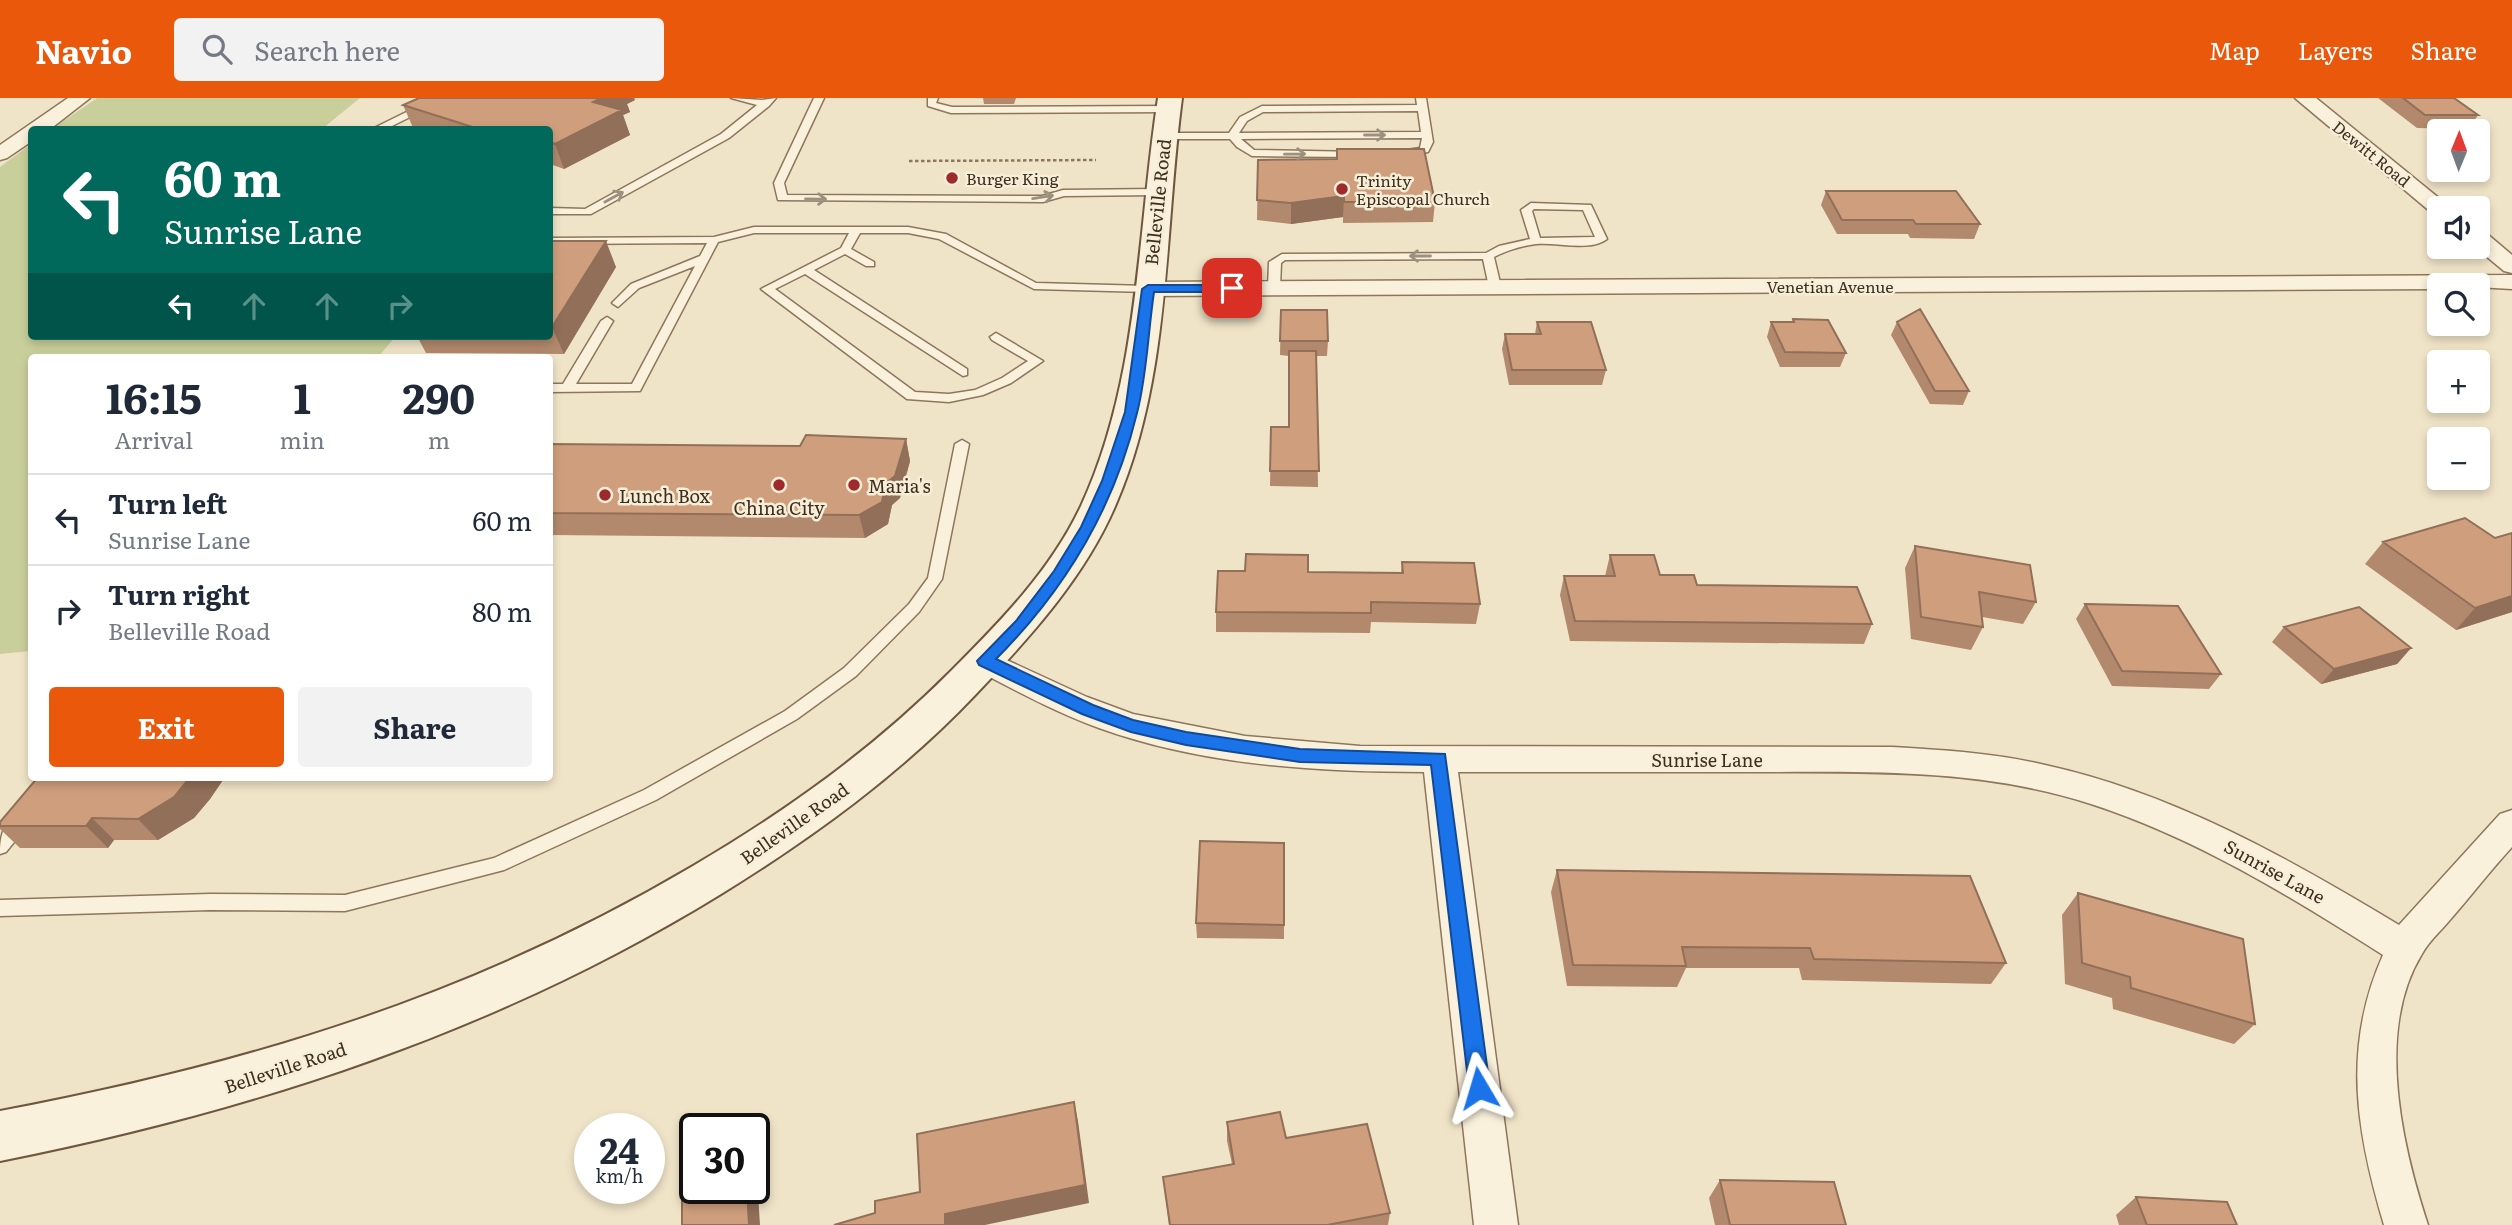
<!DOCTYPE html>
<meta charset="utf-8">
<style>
:root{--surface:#fff;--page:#f2f2f3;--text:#1f2937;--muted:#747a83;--line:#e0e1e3;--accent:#ea580c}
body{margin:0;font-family:Literata,serif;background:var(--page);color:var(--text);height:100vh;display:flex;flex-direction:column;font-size:26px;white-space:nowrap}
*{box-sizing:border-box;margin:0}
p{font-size:23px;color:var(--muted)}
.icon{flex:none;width:38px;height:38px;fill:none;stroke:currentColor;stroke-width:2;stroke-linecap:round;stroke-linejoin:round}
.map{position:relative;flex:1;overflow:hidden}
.side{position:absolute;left:28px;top:256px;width:525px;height:427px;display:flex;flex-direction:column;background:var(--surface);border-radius:7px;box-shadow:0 4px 10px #0003}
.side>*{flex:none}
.guide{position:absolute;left:28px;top:28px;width:525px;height:214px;border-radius:7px;box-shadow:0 4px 10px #0003;background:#00695c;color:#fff;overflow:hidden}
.needle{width:46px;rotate:1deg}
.buttons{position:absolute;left:2427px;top:21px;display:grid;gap:14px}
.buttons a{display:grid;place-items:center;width:63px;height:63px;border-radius:7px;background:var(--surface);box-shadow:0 4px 10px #0003;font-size:35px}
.speed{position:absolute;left:574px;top:1015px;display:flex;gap:14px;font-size:35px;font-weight:700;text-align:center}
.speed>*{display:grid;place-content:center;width:91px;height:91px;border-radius:50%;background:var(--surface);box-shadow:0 4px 10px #0003;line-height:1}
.speed small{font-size:18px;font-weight:400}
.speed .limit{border:4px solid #111;border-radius:10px;background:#fff;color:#111}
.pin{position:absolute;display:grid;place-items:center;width:60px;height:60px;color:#fff;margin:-30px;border-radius:14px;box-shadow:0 4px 10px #0006}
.me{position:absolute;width:77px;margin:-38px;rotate:353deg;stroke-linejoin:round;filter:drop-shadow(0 0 5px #0008)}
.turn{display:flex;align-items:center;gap:24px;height:147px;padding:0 21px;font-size:32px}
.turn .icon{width:91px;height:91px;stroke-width:2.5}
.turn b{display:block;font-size:49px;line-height:60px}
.lanes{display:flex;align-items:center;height:66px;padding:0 21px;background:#0003;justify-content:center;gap:35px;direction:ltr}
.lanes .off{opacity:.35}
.eta{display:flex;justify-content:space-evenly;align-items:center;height:119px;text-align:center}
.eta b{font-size:42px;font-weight:700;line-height:49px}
.button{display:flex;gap:14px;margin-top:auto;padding:14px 21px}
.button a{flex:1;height:80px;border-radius:7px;background:var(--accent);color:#fff;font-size:28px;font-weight:700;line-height:80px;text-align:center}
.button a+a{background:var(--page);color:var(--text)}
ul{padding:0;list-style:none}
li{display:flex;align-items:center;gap:21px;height:91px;padding:0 21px;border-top:2px solid var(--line)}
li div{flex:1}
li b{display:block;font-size:26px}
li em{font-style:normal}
header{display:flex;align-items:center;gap:42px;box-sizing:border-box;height:98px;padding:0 35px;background:var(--accent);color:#fff}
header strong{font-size:33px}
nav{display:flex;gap:38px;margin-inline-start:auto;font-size:24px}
.search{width:490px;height:63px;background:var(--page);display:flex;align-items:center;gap:18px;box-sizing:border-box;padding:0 24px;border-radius:7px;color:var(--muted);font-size:26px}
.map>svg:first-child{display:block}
.green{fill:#c9cf9b}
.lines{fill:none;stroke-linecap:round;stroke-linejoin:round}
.service-casing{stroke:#8d765c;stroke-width:3}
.minor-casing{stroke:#8d765c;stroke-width:3}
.secondary-casing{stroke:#6f573f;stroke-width:4}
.path{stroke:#8d765c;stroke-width:2.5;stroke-dasharray:3.5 2.5;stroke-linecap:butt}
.service{fill:#faf1dc;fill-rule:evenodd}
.minor{fill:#faf1dc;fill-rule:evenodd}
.secondary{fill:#faf1dc;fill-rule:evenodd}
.wall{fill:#b2896c}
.shaded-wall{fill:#916f58}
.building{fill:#cf9f7d;stroke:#916f58;stroke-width:2}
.oneway{stroke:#9c907e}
.route{fill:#1a73e8;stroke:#114b97;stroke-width:2}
.poi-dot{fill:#9e2a2b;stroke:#f7eed8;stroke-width:2.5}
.labels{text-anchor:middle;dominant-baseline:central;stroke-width:5;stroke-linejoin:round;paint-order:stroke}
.far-street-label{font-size:16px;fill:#3d2e20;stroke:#f7eed8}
.far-poi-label{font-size:16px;fill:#3d2e20;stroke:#f7eed8;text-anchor:start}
.street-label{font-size:18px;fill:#3d2e20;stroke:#f7eed8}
.poi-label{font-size:18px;fill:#3d2e20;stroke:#f7eed8;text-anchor:start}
</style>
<header>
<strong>Navio</strong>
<div class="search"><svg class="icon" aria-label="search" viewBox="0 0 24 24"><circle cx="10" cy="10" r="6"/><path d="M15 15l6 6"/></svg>Search here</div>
<nav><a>Map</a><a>Layers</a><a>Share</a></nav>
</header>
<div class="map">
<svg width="2512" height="1127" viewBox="0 0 2512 1127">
<rect width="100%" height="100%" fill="#f0e4c8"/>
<path class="green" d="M 97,0 L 360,0 L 322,31 L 52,31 Z
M 31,46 L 32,238 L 396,238 L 378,259 L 32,259 L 31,553 L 0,556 L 0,69 Z"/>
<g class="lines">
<g class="service-casing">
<path id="service" d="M 435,0 L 448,0 L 384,32 L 370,32 Z
M 731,0 L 762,2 L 776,0 L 769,8 L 729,40 L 591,116 L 550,116 L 550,110 L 585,111 L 721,36 L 757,7 Z
M 814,0 L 824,0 L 784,85 L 787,97 L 1042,98 L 1063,92 L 1158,91 L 1163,94 L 1158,97 L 1064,98 L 1043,104 L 778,102 L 774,85 Z
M 928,0 L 938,0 L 936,5 L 952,9 L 1168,8 L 1173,11 L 1168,14 L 951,15 L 928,8 Z
M 1416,0 L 1426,0 L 1433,44 L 1428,54 L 1404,58 L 1399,55 L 1400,53 L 1420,50 L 1422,40 L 1241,41 L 1254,52 L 1361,54 L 1361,58 L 1357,59 L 1252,58 L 1237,49 L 1230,41 L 1163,41 L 1158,38 L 1163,35 L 1229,35 L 1240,19 L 1262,8 L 1417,7 ZM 1418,13 L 1421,34 L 1239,35 L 1247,23 L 1263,14 Z
M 1531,105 L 1591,107 L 1607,141 C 1590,154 1557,144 1536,146 C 1521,148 1507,152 1494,159 L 1501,189 L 1495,192 L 1489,189 L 1483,161 L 1285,162 L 1281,165 L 1280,190 L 1274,193 L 1268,190 L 1269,164 L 1282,156 L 1486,155 L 1499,148 L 1530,141 L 1521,112 ZM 1534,111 L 1583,112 L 1595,139 L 1540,140 L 1532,113 Z
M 754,129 L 908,129 L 946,136 L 1036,185 L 1148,188 L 1154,191 L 1148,194 L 1034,191 L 939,141 L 908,135 L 860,135 L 851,151 L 874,164 L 874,168 L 866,168 L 845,156 L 814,172 L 967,271 L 967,277 L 963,278 L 805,176 L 775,191 L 915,294 L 949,296 L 975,292 L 1002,280 L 1028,263 L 992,242 L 990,239 L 996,235 L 1043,263 L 1011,285 L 983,297 L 949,304 L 907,301 L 761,191 L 841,150 L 849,135 L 754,135 L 718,144 L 640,293 L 550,294 L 550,286 L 563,286 L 601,223 L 607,219 L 613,223 L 576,286 L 632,286 L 695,168 L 639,190 L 618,209 L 612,205 L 631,186 L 700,158 L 707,145 L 550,146 L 550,140 L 714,139 Z
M 962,342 L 969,346 L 942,481 L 919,514 L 856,578 L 797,621 L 656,702 L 504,772 L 345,813 L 210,812 L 0,818 L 0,802 L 210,796 L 345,797 L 494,760 L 644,692 L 785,613 L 844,570 L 909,506 L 928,480 L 955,346 Z
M 22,715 L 28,717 L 31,722 L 28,727 L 6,754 L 0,756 C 0,739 3,721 22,715 Z"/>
</g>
<g class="minor-casing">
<path id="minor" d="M 68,0 L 90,0 L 49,32 L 32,32 L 32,43 L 7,60 L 0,62 L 0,47 Z
M 2295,0 L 2316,0 L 2451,110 L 2440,110 L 2440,116 L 2432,115 Z
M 2478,133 L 2486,135 L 2512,157 L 2512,175 L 2504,173 L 2475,149 L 2478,149 Z
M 2512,177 L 2512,191 L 2440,187 L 2440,191 L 1148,198 L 1140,196 L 1136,191 L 1140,186 L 1148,184 Z
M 985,552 L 1087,599 L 1133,616 L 1245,638 L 1360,648 L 1892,649 C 1943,652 1995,655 2045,667 C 2173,695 2288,760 2399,827 L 2500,716 L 2512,712 L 2512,749 C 2490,773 2470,799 2449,823 C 2440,834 2429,843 2422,856 C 2375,932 2402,1048 2428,1127 L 2384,1127 C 2356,1033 2342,949 2383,857 C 2290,798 2196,740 2091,706 C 1981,670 1864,674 1749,674 C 1652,674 1555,674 1458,674 L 1518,1127 L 1474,1127 L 1424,674 C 1315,674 1202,667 1099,630 C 1055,614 1015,592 974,571 L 969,563 L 974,555 Z"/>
</g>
<g class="secondary-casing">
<path id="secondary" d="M 1158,0 L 1182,0 C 1164,135 1171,279 1116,406 C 1085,479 1030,539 976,596 C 900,676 815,738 721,796 C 498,933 256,1012 0,1063 L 0,1013 C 250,966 473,898 693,768 C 788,712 873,651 950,574 C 1000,524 1051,472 1081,408 C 1140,281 1137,135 1158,0 Z"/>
</g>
<path class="path" d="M 909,63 L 1096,62"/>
<use href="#service" class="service"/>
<use href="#minor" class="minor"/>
<use href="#secondary" class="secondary"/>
</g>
<path class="wall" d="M 419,0 L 634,0 L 635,2 L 627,6 L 630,14 L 623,17 L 630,37 L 564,71 L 550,66 L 550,32 L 414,32 L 403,7 Z
M 983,0 L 1016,0 L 1014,6 L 984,6 Z
M 2378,0 L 2454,0 L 2478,17 L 2469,31 L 2417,30 Z
M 1337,51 L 1435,104 L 1433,124 L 1343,125 L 1343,119 L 1291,126 L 1257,122 L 1258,62 L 1336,61 Z
M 1826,93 L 1980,126 L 1974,141 L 1910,140 L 1908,136 L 1837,136 L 1821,107 Z
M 550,143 L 616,169 L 564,256 L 426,255 L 417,238 L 550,238 Z
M 1281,212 L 1328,243 L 1327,258 L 1316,258 L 1318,389 L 1270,388 L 1271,329 L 1289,329 L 1289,258 L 1280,257 Z
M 1793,221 L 1846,255 L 1840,269 L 1780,269 L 1767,239 L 1771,224 L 1792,224 Z
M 1537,224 L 1606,272 L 1602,287 L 1509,287 L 1502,251 L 1505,236 L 1535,236 Z
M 1897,224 L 1969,293 L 1963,307 L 1930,306 L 1891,237 Z
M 906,341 L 910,363 L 900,400 L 892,407 L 888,426 L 865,440 L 550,437 L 550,346 L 800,348 Z
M 2383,444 L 2512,514 L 2456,532 L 2365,466 Z
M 1915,448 L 2036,504 L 2023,526 L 1982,519 L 1983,529 L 1971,552 L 1911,541 L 1905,470 Z
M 1610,457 L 1660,477 L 1697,487 L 1872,526 L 1864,546 L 1570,543 L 1560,497 L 1564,478 L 1605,478 Z
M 1402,464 L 1480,506 L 1476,526 L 1371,524 L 1370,535 L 1216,534 L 1216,514 L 1308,474 L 1401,475 Z
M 2085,506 L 2221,576 L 2209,591 L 2112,588 L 2076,521 Z
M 2284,529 L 2411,550 L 2397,566 L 2321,586 L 2272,544 Z
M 38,679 L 225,679 L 210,701 L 194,720 L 158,742 L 114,742 L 108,750 L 20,750 L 0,731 L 0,724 Z
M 1557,772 L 2006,865 L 1991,886 L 1802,882 L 1799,870 L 1686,870 L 1677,889 L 1567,888 L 1551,794 Z
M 2078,795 L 2255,926 L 2234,946 L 2113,911 L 2112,900 L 2065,886 L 2062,817 Z
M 1196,825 L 1284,827 L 1284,841 L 1197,840 Z
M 1227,1024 L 1286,1040 L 1390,1115 L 1388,1127 L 1169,1127 L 1163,1079 L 1232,1066 L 1227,1043 Z
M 1720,1082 L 1846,1127 L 1715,1127 L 1709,1100 Z
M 2136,1099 L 2237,1127 L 2119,1127 L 2116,1117 Z"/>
<path class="shaded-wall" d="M 601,0 L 634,0 L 635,2 L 627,6 L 630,14 L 623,17 L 630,37 L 564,71 L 555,46 L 593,4 Z
M 1344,98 L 1343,119 L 1291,126 L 1291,105 Z
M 606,143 L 616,169 L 564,256 L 552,229 Z
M 906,341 L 910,363 L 900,400 L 892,407 L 888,426 L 865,440 L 859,417 L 886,385 Z
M 2512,498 L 2512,514 L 2456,532 L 2475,510 Z
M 2411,550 L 2397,566 L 2321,586 L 2334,571 Z
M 190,679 L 225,679 L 210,701 L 194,720 L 158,742 L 138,721 Z
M 92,720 L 114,742 L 108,750 L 86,728 Z
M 1074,1004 L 1078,1023 L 1089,1105 L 985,1127 L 945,1127 L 945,1116 Z
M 747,1090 L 754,1090 L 758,1096 L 760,1127 L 749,1127 Z"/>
<path class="building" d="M 419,0 L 601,0 L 593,4 L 622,12 L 555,46 L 550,44 L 550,32 L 482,32 L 403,7 Z
M 2403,0 L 2454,0 L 2478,17 L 2425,17 Z
M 1337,51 L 1424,51 L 1435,104 L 1344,104 L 1344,98 L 1291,105 L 1257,102 L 1258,62 L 1337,61 Z
M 1826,93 L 1956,93 L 1980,126 L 1916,126 L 1913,122 L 1842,122 Z
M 550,143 L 606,143 L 552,229 L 550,229 Z
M 1920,211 L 1969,293 L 1935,293 L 1897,224 Z
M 1281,212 L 1327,212 L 1328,243 L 1280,243 Z
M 1793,221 L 1828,222 L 1846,255 L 1785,254 L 1771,224 L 1794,224 Z
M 1537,224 L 1591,224 L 1606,272 L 1512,272 L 1505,236 L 1541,236 Z
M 1289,253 L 1316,253 L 1319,373 L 1270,373 L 1271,329 L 1289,329 Z
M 806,337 L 906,341 L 895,378 L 886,385 L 882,404 L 859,417 L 550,415 L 550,346 L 800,348 Z
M 2465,420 L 2495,440 L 2512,435 L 2512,498 L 2475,510 L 2383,444 Z
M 1915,448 L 2030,467 L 2036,504 L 1979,494 L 1983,529 L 1921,519 Z
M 1246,456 L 1308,457 L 1308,474 L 1403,475 L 1402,464 L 1474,465 L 1480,506 L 1371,504 L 1371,515 L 1216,514 L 1218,473 L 1245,473 Z
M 1610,457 L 1654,457 L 1660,477 L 1694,477 L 1697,487 L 1857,489 L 1872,526 L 1575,523 L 1564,478 L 1615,478 Z
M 2085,506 L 2178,508 L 2221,576 L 2122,573 Z
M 2359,509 L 2411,550 L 2334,571 L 2284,529 Z
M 38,679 L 190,679 L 174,699 L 138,721 L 92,720 L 86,728 L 0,728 L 0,724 Z
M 1200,743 L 1284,745 L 1284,827 L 1196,825 Z
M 1557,772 L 1970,778 L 2006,865 L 1814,861 L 1810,850 L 1682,849 L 1686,868 L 1573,867 Z
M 2078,795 L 2243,841 L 2255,926 L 2131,890 L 2130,879 L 2082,865 Z
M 1074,1004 L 1085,1087 L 945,1116 L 945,1127 L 834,1127 L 875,1115 L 875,1103 L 920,1094 L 917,1036 Z
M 1280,1014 L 1286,1040 L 1367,1026 L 1390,1115 L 1327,1127 L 1170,1127 L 1163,1079 L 1234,1066 L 1227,1024 Z
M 1720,1082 L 1834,1084 L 1846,1127 L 1730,1127 Z
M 702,1090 L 747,1090 L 749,1127 L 682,1127 L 682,1096 Z
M 2136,1099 L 2227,1104 L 2237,1127 L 2147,1127 Z"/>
<defs><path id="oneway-shaft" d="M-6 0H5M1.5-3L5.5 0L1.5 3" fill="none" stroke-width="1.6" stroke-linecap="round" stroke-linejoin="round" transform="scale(1.75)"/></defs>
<g class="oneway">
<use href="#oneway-shaft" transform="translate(1375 37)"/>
<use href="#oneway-shaft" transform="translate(1295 56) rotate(-1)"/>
<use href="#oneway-shaft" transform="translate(614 99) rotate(-29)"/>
<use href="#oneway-shaft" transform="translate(1043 99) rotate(-9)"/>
<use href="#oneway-shaft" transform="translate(816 101) rotate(1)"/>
<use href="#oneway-shaft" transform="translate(1420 158) rotate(180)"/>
</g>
<path class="route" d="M 1148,187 L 1232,187 L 1238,190 L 1232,194 L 1154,194 C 1148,234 1147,277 1137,315 C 1114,410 1064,493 996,561 L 1093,607 L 1133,622 L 1186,634 L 1300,651 L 1445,656 L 1490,990 L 1487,997 L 1479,999 L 1472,997 L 1469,990 L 1431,667 L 1300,664 L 1186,647 L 1131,634 L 1082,616 L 979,567 L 977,563 L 1016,523 L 1054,473 L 1081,429 L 1102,383 L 1125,314 L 1142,191 Z"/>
<g class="poi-dot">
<circle cx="952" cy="80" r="7"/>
<circle cx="1342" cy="91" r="7"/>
<circle cx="779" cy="387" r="7"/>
<circle cx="854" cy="387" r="7"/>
<circle cx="605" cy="397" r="7"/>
</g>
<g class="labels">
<g class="far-street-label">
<text transform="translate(2372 55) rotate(39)">Dewitt Road</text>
<text x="1830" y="188">Venetian Avenue</text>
</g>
<g class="far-poi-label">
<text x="966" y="80">Burger King</text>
<text x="1356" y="82">Trinity<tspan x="1356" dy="18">Episcopal Church</tspan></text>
</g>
<g class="street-label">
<text transform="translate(1157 104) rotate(-84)">Belleville Road</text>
<text x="1707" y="661">Sunrise Lane</text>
<text transform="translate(794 725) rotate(-35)">Belleville Road</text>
<text transform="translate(2275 773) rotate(29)">Sunrise Lane</text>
<text transform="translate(285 969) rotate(-18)">Belleville Road</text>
</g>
<g class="poi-label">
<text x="868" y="387">Maria's</text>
<text x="619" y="397">Lunch Box</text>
<text x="779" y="409" text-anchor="middle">China City</text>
</g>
</g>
</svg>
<div class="buttons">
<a><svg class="needle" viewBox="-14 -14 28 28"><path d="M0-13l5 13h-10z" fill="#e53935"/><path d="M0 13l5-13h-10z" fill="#747a83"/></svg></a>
<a><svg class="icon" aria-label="sound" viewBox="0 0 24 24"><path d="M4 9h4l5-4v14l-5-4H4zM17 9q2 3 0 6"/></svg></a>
<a><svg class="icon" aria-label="search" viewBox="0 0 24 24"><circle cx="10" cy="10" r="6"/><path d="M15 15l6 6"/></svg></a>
<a>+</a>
<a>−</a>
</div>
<div class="speed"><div>24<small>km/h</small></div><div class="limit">30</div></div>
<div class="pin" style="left:1232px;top:190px;background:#d93025"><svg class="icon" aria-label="arrive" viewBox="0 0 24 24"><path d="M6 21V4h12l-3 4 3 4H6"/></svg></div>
<svg class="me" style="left:1479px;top:990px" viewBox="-20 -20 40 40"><path d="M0-17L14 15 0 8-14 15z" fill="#1a73e8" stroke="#fff" stroke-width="4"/></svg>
<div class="guide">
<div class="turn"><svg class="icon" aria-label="left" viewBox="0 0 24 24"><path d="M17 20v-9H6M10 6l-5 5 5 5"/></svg><div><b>60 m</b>Sunrise Lane</div></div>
<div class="lanes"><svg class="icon" aria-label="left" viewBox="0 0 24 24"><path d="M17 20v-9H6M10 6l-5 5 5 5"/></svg><svg class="icon off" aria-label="ahead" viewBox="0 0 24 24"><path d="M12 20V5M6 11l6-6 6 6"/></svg><svg class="icon off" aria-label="ahead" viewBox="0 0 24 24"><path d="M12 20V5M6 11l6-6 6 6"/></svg><svg class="icon off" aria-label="right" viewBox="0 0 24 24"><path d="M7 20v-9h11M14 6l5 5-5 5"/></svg></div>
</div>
<section class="side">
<div class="eta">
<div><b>16:15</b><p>Arrival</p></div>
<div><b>1</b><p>min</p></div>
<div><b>290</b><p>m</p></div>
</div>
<ul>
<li><svg class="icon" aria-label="left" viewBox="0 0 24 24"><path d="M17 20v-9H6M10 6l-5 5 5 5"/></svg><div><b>Turn left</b><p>Sunrise Lane</p></div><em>60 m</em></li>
<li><svg class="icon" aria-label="right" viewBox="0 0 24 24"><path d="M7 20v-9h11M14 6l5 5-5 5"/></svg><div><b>Turn right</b><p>Belleville Road</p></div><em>80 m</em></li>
</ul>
<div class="button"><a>Exit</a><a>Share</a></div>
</section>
</div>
